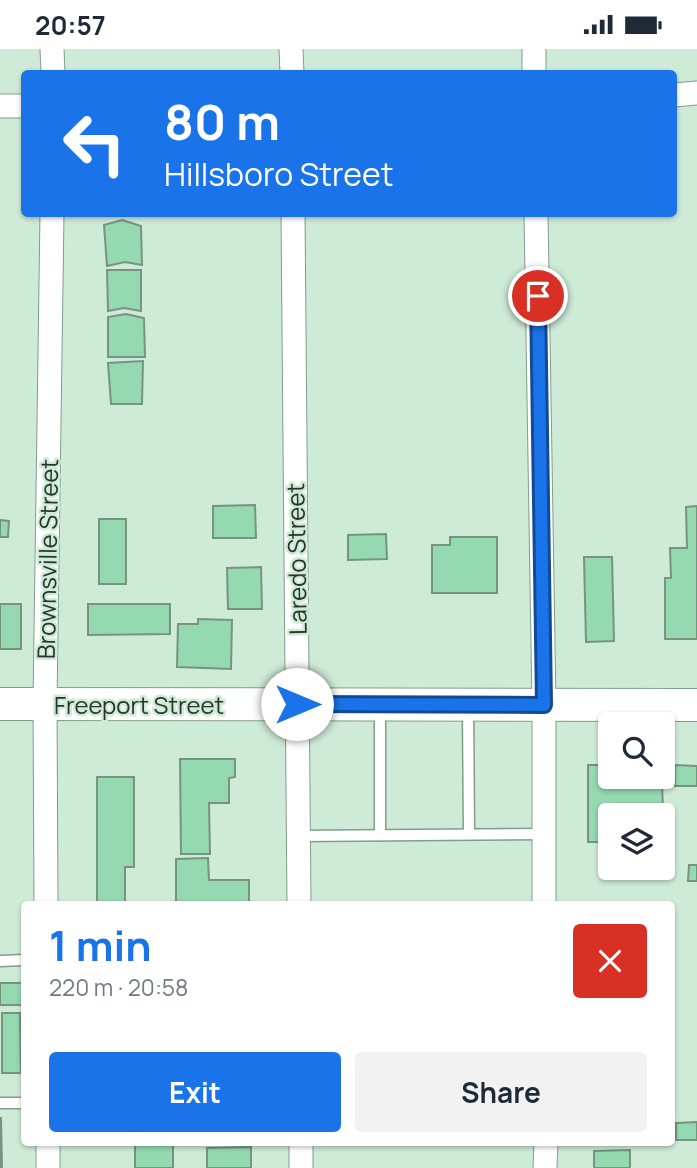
<!DOCTYPE html>
<meta charset="utf-8">
<style>
:root{--surface:#fff;--page:#f2f2f3;--text:#1f2937;--muted:#747a83;--accent:#1a73e8}
body{margin:0;font-family:Manrope,sans-serif;background:var(--page);color:var(--text);height:100vh;display:flex;flex-direction:column;font-size:26px;white-space:nowrap}
*{box-sizing:border-box;margin:0}
p{font-size:23px;color:var(--muted)}
.icon{flex:none;width:38px;height:38px;fill:none;stroke:currentColor;stroke-width:2;stroke-linecap:round;stroke-linejoin:round}
.map{position:relative;flex:1;overflow:hidden}
.panel{position:absolute;left:21px;top:852px;width:654px;height:245px;display:flex;flex-direction:column;background:var(--surface);border-radius:7px;box-shadow:0 2px 5px #0004}
.panel>*{flex:none}
.banner{position:absolute;left:21px;top:21px;width:656px;height:147px;border-radius:7px;box-shadow:0 2px 5px #0004;background:#1a73e8;color:#fff;overflow:hidden}
.buttons{position:absolute;left:598px;top:663px;display:grid;gap:14px}
.buttons a{display:grid;place-items:center;width:77px;height:77px;border-radius:7px;background:var(--surface);box-shadow:0 2px 5px #0004;font-size:35px}
.pin{position:absolute;display:grid;place-items:center;width:60px;height:60px;color:#fff;margin:-30px;border:4px solid #fff;border-radius:50%;box-shadow:0 2px 7px #0007}
.me{position:absolute;width:77px;margin:-38px;rotate:90deg;stroke-linejoin:round;filter:drop-shadow(0 0 5px #0008)}
.turn{display:flex;align-items:center;gap:24px;height:147px;padding:0 28px;font-size:32px}
.turn .icon{width:91px;height:91px;stroke-width:2.5}
.turn b{display:block;font-size:49px;line-height:60px}
.round{display:grid;place-items:center;flex:none;width:74px;height:74px;border-radius:7px;background:var(--page)}
.summary{display:flex;align-items:center;justify-content:space-between;height:119px;padding:0 28px}
h1{font-size:42px;font-weight:700;line-height:52px;color:var(--accent)}
.action{display:flex;gap:14px;margin-top:auto;padding:14px 28px}
.action a{flex:1;height:80px;border-radius:7px;background:var(--accent);color:#fff;font-size:28px;font-weight:700;line-height:80px;text-align:center}
.action a+a{background:var(--page);color:var(--text)}
.status{display:flex;justify-content:space-between;align-items:center;height:49px;padding:0 35px;background:var(--surface);direction:ltr}
.status svg{height:19px;fill:currentColor}
.map>svg:first-child{display:block}
.building{fill:#94d9af;stroke:#789382;stroke-width:2}
.lines{fill:none;stroke-linecap:round;stroke-linejoin:round}
.service-casing{stroke:#829d8b;stroke-width:13}
.minor-casing{stroke:#829d8b;stroke-width:25}
.secondary-casing{stroke:#829d8b;stroke-width:34}
.service{stroke:#fff;stroke-width:10}
.minor{stroke:#fff;stroke-width:23}
.secondary{stroke:#fff;stroke-width:32}
.route-casing{stroke:#114b97;stroke-width:18}
.route{stroke:#1a73e8;stroke-width:12}
.labels{text-anchor:middle;dominant-baseline:central;stroke-width:5;stroke-linejoin:round;paint-order:stroke}
.street-label{font-size:24px;fill:#29342d;stroke:#ceebd8}
</style>
<div class="status"><b>20:57</b><svg viewBox="0 0 49 12"><path d="M0 12V9h3v3zM5 12V6h3v6zM10 12V3h3v9zM15 12V0h3v12zM26 1h20v11H26zM47 4h2v5h-2z"/></svg></div>
<div class="map">
<svg width="697" height="1119" viewBox="0 0 697 1119">
<rect width="100%" height="100%" fill="#ceebd8"/>
<path class="building" d="M 122,171 L 141,177 L 142,216 L 125,213 L 107,217 L 104,176 Z
M 107,221 L 141,221 L 141,262 L 124,259 L 108,262 Z
M 126,265 L 144,269 L 145,308 L 108,308 L 108,268 Z
M 143,312 L 142,355 L 111,355 L 108,314 Z
M 255,456 L 256,489 L 213,489 L 213,457 Z
M 697,457 L 697,590 L 665,590 L 665,529 L 671,529 L 670,499 L 687,499 L 686,458 Z
M 99,470 L 126,470 L 126,535 L 99,535 Z
M 0,471 L 9,472 L 8,488 L 0,488 Z
M 386,485 L 387,510 L 348,511 L 348,486 Z
M 450,488 L 497,488 L 497,544 L 432,544 L 432,496 L 450,496 Z
M 584,508 L 612,508 L 614,592 L 586,593 Z
M 261,518 L 262,560 L 228,560 L 227,519 Z
M 0,555 L 21,555 L 21,600 L 0,600 Z
M 88,555 L 170,555 L 170,585 L 88,586 Z
M 198,570 L 232,571 L 231,620 L 177,618 L 178,575 L 198,575 Z
M 180,710 L 235,710 L 235,728 L 229,729 L 229,754 L 209,754 L 210,805 L 181,805 Z
M 588,716 L 611,716 L 611,728 L 662,728 L 663,766 L 611,766 L 611,793 L 588,793 Z
M 675,716 L 697,717 L 697,737 L 675,737 Z
M 97,728 L 134,728 L 134,818 L 125,818 L 125,856 L 97,856 Z
M 208,809 L 209,831 L 249,831 L 249,855 L 176,856 L 176,810 Z
M 689,816 L 697,816 L 697,832 L 688,832 Z
M 0,934 L 24,934 L 24,956 L 0,956 Z
M 2,964 L 20,964 L 21,1024 L 2,1024 Z
M 0,1069 L 1,1069 L 2,1119 L 0,1119 Z
M 697,1073 L 697,1091 L 676,1091 L 676,1074 Z
M 135,1094 L 173,1094 L 173,1119 L 135,1119 Z
M 251,1098 L 251,1119 L 207,1119 L 207,1099 Z
M 630,1101 L 630,1119 L 594,1119 L 594,1102 Z"/>
<g class="lines">
<g class="service-casing">
<path id="service" d="M 468,658 L 469,784
M 380,659 L 380,785
M 298,787 L 544,785
M 0,912 L 24,911
M 0,1054 L 24,1054"/>
</g>
<g class="minor-casing">
<path id="minor" d="M 52,0 L 53,24
M 291,0 L 292,24
M 534,0 L 534,24
M 674,46 L 697,44
M 0,57 L 24,57
M 293,164 L 299,856
M 536,164 L 544,656 L 544,856
M 46,856 L 45,654 L 52,164
M 48,1094 L 48,1119
M 301,1094 L 301,1119
M 545,1119 L 546,1094"/>
</g>
<g class="secondary-casing">
<path id="secondary" d="M 0,655 L 697,656"/>
</g>
<use href="#service" class="service"/>
<use href="#minor" class="minor"/>
<use href="#secondary" class="secondary"/>
</g>
<g class="lines">
<g class="route-casing">
<path id="route" d="M 297,655 L 544,656 L 538,247"/>
</g>
<use href="#route" class="route"/>
</g>
<g class="labels">
<g class="street-label">
<text transform="translate(47 510) rotate(-89)">Brownsville Street</text>
<text transform="translate(296 510) rotate(-91)">Laredo Street</text>
<text x="139" y="655">Freeport Street</text>
</g>
</g>
</svg>
<div class="buttons">
<a><svg class="icon" aria-label="search" viewBox="0 0 24 24"><circle cx="10" cy="10" r="6"/><path d="M15 15l6 6"/></svg></a>
<a><svg class="icon" aria-label="layers" viewBox="0 0 24 24"><path d="M12 4l9 5-9 5-9-5zM3 14l9 5 9-5"/></svg></a>
</div>
<div class="pin" style="left:538px;top:247px;background:#d93025"><svg class="icon" aria-label="arrive" viewBox="0 0 24 24"><path d="M6 21V4h12l-3 4 3 4H6"/></svg></div>
<svg class="me" style="left:297px;top:655px" viewBox="-20 -20 40 40"><circle r="19" fill="#fff"/><path d="M0-13L10 11 0 6-10 11z" fill="#1a73e8"/></svg>
<div class="banner">
<div class="turn"><svg class="icon" aria-label="left" viewBox="0 0 24 24"><path d="M17 20v-9H6M10 6l-5 5 5 5"/></svg><div><b>80 m</b>Hillsboro Street</div></div>
</div>
<section class="panel">
<div class="summary"><div><h1>1 min</h1><p>220 m · 20:58</p></div><a class="round" style="background:#d93025;color:#fff"><svg class="icon" aria-label="close" viewBox="0 0 24 24"><path d="M6 6l12 12M18 6L6 18"/></svg></a></div>
<div class="action"><a>Exit</a><a>Share</a></div>
</section>
</div>
